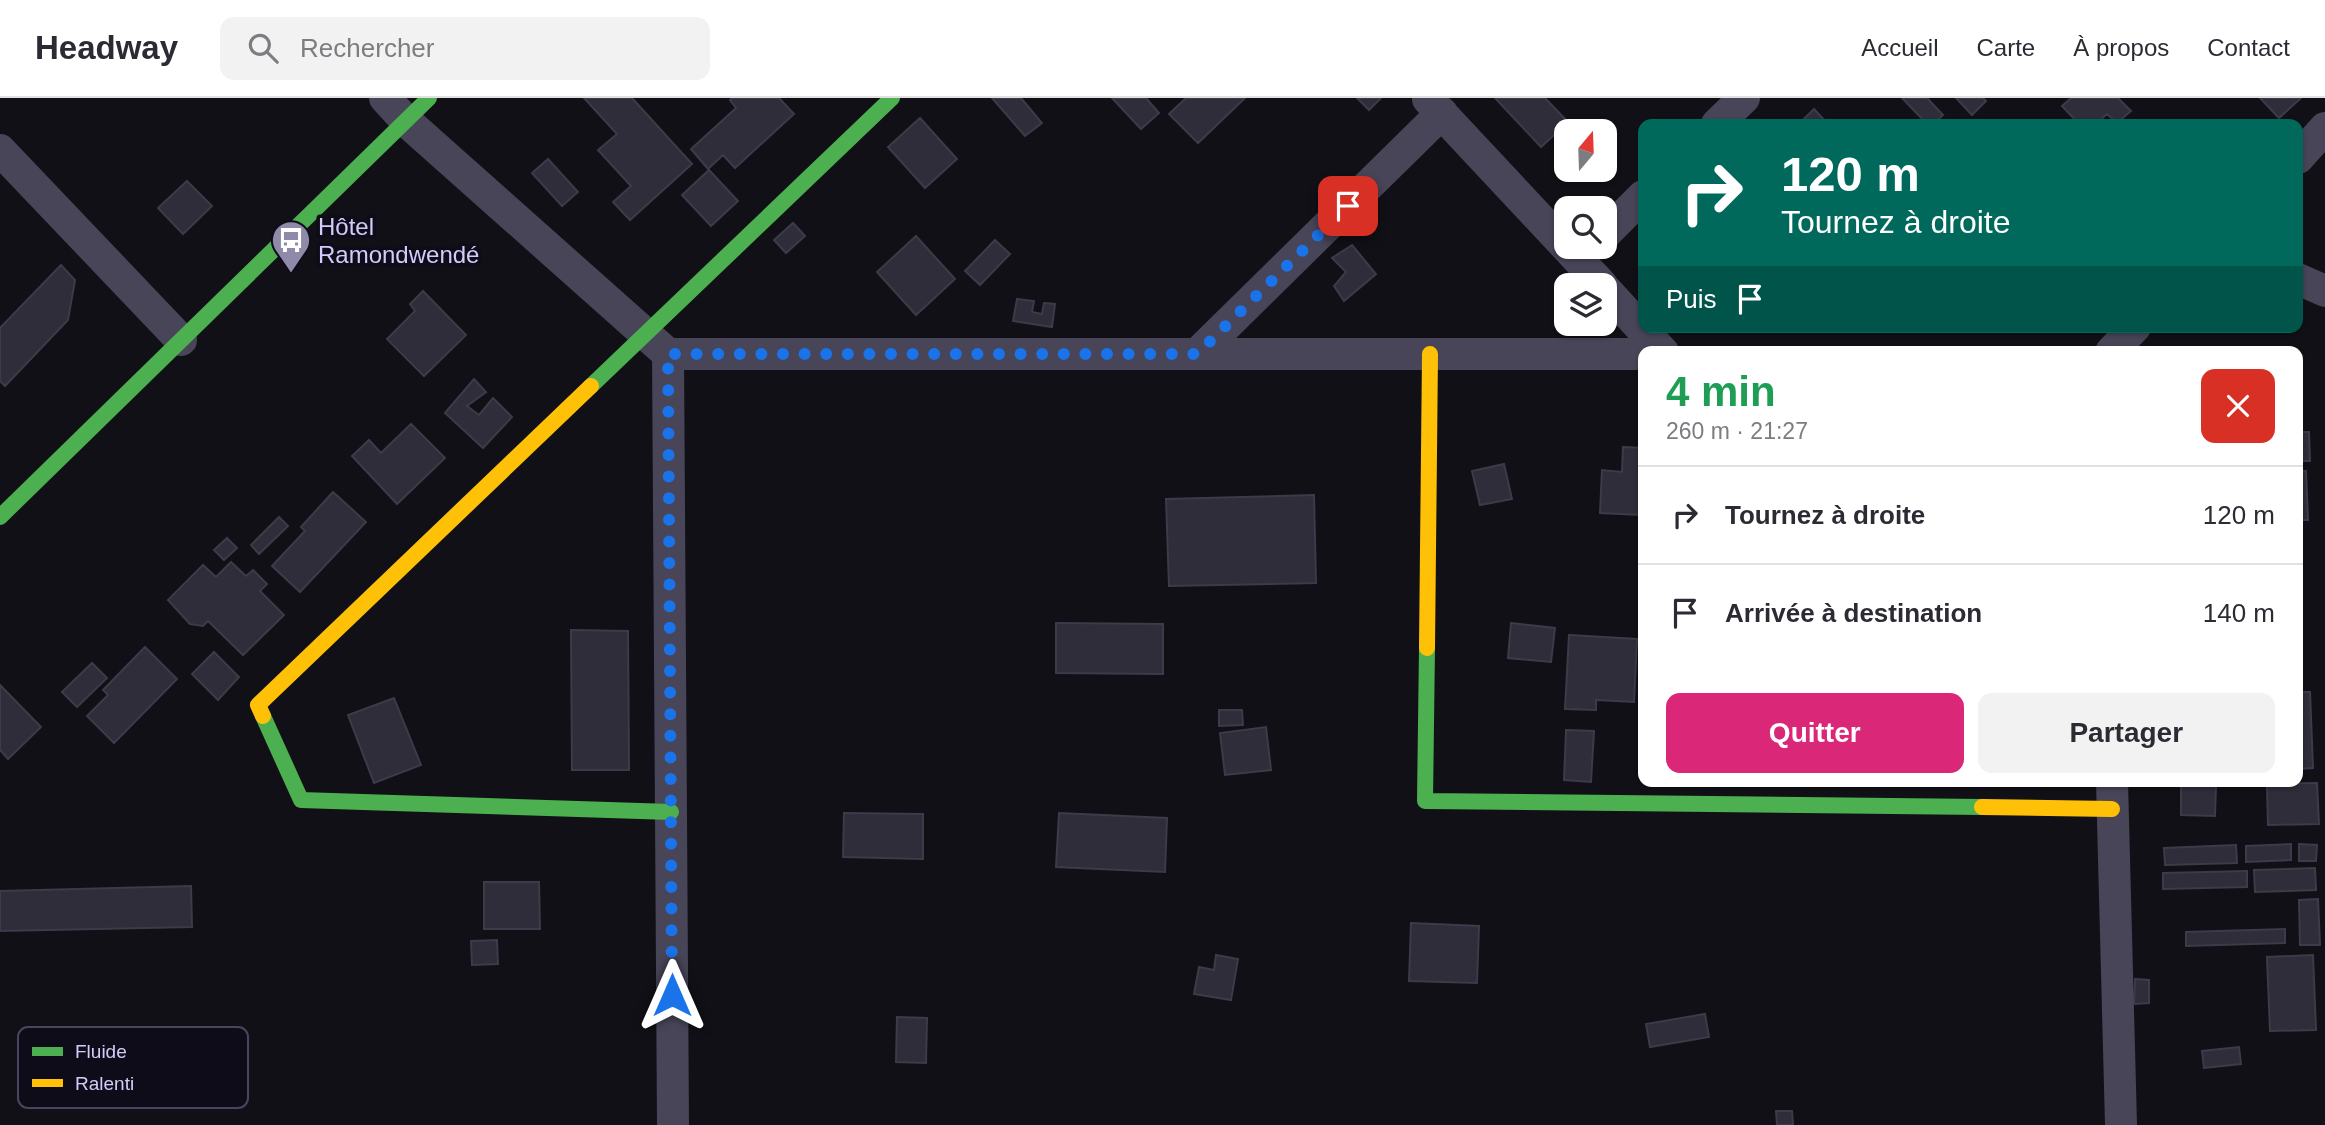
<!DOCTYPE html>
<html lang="fr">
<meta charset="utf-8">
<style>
:root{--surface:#fff;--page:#f2f2f3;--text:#2b2b33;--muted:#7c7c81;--line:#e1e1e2;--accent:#db2777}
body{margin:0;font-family:Helvetica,sans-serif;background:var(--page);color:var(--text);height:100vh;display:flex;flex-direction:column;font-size:26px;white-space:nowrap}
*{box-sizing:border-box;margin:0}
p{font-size:23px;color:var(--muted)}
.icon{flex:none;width:38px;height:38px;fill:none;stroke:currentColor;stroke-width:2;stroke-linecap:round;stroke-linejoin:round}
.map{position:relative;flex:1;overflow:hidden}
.side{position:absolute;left:1638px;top:248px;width:665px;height:441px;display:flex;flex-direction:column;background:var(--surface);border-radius:14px;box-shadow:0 2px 5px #0004}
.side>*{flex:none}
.hud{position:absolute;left:1638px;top:21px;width:665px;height:214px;border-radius:14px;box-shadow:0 2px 5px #0004;background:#00695c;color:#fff;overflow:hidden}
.needle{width:46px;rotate:19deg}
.tools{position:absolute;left:1554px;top:21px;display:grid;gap:14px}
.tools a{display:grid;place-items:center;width:63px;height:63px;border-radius:14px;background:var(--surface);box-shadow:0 2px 5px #0004;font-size:35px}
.pin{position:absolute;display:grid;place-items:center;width:60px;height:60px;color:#fff;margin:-30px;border-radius:14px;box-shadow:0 4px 10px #0006}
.me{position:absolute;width:77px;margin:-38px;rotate:0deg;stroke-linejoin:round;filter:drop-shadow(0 0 5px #0008)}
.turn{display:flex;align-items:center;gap:24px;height:147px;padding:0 28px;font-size:32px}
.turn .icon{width:91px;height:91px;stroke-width:2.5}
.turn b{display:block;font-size:49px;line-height:60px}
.then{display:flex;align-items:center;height:66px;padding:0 28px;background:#0003;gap:14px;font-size:26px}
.round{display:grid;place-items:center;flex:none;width:74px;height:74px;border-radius:14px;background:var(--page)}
.summary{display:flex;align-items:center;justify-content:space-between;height:119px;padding:0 28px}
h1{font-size:42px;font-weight:800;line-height:52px;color:#1e9e55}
.cta{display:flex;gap:14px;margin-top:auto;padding:14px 28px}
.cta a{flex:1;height:80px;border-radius:14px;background:var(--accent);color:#fff;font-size:28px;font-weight:800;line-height:80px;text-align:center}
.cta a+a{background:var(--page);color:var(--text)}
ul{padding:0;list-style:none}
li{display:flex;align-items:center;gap:21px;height:98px;padding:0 28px;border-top:2px solid var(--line)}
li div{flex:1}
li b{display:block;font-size:26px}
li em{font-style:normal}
header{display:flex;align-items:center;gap:42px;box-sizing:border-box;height:98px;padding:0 35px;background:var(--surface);border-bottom:2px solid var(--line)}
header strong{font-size:33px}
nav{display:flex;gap:38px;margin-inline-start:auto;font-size:24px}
.search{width:490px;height:63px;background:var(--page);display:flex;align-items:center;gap:18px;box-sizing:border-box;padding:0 24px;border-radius:14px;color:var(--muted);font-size:26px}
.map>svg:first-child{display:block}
.building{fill:#2f2d39;stroke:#3e3a4a;stroke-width:2}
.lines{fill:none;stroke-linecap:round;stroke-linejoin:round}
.street{stroke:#474557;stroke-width:32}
.fast{stroke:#4caf50;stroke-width:16}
.slow{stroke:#ffc107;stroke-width:16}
.route{stroke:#1a73e8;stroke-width:12;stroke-dasharray:0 21.6}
.labels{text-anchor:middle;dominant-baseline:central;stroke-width:7;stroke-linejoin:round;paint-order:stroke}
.poi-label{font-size:24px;fill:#d3cbfa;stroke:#0f0c1a;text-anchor:start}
.key{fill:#0f0c1a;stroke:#4a455d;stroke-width:2}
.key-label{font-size:19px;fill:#d3cbfa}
</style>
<header>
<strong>Headway</strong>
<div class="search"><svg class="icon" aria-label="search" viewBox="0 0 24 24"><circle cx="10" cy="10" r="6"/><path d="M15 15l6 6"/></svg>Rechercher</div>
<nav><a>Accueil</a><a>Carte</a><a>À propos</a><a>Contact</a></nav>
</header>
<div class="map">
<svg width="2325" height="1027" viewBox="0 0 2325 1027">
<rect width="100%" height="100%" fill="#111016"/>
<path class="building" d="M 584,0 L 632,0 L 692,66 L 630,122 L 613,104 L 631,88 L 598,52 L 617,36 Z
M 732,0 L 779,0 L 794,16 L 735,70 L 723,57 L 708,71 L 691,51 L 736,10 L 730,2 Z
M 992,0 L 1021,0 L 1042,25 L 1025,38 Z
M 1112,0 L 1146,0 L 1159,15 L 1141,31 Z
M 1186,0 L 1245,0 L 1198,45 L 1169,16 Z
M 1357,0 L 1381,0 L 1369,12 Z
M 1495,0 L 1545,0 L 1568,24 L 1541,49 Z
M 1902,0 L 1927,0 L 1943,17 L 1933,26 L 1927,26 Z
M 1956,0 L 1983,0 L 1986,3 L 1972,17 Z
M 2071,0 L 2118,0 L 2131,13 L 2117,25 L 2107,16 L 2096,26 L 2079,26 L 2062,8 Z
M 2260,0 L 2301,0 L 2279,20 Z
M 1814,11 L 1828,26 L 1802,26 L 1801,24 Z
M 920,20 L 957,61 L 925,90 L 888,49 Z
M 548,61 L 578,94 L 562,108 L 532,75 Z
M 709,72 L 738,103 L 711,128 L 682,97 Z
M 187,83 L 212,108 L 183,136 L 158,110 Z
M 793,125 L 805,138 L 786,155 L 774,142 Z
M 916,138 L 955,181 L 916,217 L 877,174 Z
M 995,142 L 1010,156 L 980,187 L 965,173 Z
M 1352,147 L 1376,176 L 1344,203 L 1334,188 L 1346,174 L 1332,160 Z
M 61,167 L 75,182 L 68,222 L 5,288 L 0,283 L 0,230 Z
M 423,193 L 466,237 L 424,278 L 387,241 L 415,213 L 410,206 Z
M 1017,201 L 1034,203 L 1032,214 L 1042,216 L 1044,205 L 1055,206 L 1052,229 L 1013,223 Z
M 474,281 L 486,294 L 467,308 L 479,317 L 493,300 L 512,319 L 483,350 L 445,315 Z
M 411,326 L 445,360 L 397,406 L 352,358 L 369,342 L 381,355 Z
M 2298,334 L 2309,334 L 2310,363 L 2298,363 Z
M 1623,349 L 1643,350 L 1641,417 L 1600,415 L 1602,372 L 1622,374 Z
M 1504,366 L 1512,401 L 1480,407 L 1472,373 Z
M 2298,373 L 2306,373 L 2308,422 L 2298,422 Z
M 333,394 L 366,424 L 300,494 L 272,468 L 305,433 L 301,429 Z
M 1314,397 L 1316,485 L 1169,488 L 1166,401 Z
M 279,419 L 288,428 L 259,456 L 251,447 Z
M 227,440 L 237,450 L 224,462 L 214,452 Z
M 231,464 L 246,478 L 253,472 L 267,486 L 260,493 L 284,517 L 243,557 L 208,523 L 203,528 L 190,526 L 168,502 L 203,467 L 216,479 Z
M 1056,525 L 1163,526 L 1163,576 L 1056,575 Z
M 1511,525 L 1555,530 L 1551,564 L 1508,560 Z
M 571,532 L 628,533 L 629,672 L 572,672 Z
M 1569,537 L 1637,541 L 1634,604 L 1596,602 L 1596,612 L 1565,611 Z
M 145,549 L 177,581 L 114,645 L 87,618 L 108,597 L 103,592 Z
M 214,554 L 239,579 L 218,602 L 192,576 Z
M 92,565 L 107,580 L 77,609 L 62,594 Z
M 0,587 L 41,629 L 8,661 L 0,652 Z
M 2298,594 L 2310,594 L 2313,670 L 2298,671 Z
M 394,600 L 421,667 L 374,685 L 348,617 Z
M 1219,612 L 1242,612 L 1243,627 L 1219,628 Z
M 1266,629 L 1271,672 L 1225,677 L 1220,635 Z
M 1566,632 L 1594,633 L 1591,684 L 1564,682 Z
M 2317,685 L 2319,726 L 2268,727 L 2267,686 Z
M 2181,687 L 2216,688 L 2215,718 L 2181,717 Z
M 844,715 L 923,716 L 923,761 L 843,759 Z
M 1059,715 L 1167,720 L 1165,774 L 1056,769 Z
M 2291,746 L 2291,762 L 2246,764 L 2246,748 Z
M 2299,746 L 2317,747 L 2316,763 L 2299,763 Z
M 2236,747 L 2237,765 L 2165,767 L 2164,750 Z
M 2315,770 L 2316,792 L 2255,794 L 2254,772 Z
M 2247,773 L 2247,789 L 2163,791 L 2163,775 Z
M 484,784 L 539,784 L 540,831 L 484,831 Z
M 191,788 L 192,829 L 0,833 L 0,793 Z
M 2318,801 L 2320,847 L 2300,847 L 2299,802 Z
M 1411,825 L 1479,828 L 1477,885 L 1409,883 Z
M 2285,831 L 2285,845 L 2186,848 L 2186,834 Z
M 497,842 L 498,866 L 472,867 L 471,843 Z
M 1216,857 L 1238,861 L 1231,902 L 1194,896 L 1199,869 L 1214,872 Z
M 2313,857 L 2316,932 L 2270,933 L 2267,859 Z
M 2135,881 L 2149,882 L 2149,905 L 2134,906 Z
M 1705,916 L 1709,939 L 1650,949 L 1646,926 Z
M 897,919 L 927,920 L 926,965 L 896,964 Z
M 2239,949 L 2241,966 L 2204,970 L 2202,953 Z
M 1776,1013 L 1792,1013 L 1793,1027 L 1777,1027 Z"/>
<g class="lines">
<path class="street" d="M 385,0 L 406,23 L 668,256 L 673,1027
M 1428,1 L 1602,187
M 1717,26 L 1744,0
M 0,52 L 181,242
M 2298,60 L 2325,30
M 1605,136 L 1643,98
M 2298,181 L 2325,193
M 1605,191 L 1663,254
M 2111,254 L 2135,229
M 668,256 L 1643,256
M 1197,256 L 1442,15
M 2112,684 L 2121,1027"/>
<path class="fast" d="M 591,288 L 892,0
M 0,419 L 429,0
M 1427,550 L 1425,703 L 1982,709
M 263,618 L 301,702 L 671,714"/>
<path class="slow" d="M 1427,550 L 1430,256
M 263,618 L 258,607 L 591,288
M 1982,709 L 2112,711"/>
</g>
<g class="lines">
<path class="route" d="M 672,897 L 668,256 L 1197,256 L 1348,108"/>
</g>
<defs>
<g id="bus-pin" transform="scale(2.0125)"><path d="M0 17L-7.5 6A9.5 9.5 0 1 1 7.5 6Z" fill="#8f8aaa" stroke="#0f0c1a"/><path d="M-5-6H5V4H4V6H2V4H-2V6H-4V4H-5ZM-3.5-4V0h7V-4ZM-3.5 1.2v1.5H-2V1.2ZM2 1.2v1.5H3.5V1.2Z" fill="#fff"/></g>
</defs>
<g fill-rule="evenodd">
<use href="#bus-pin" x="291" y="142"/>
</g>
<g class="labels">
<g class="poi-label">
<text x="318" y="128">Hôtel<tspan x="318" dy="28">Ramondwendé</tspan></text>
</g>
</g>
<rect x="18" y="929" width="230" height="81" rx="10" class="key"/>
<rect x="32" y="949" width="31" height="9" fill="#4caf50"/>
<rect x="32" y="981" width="31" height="8" fill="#ffc107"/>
<g class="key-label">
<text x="75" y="960">Fluide</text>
<text x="75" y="992">Ralenti</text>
</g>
</svg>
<div class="tools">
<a><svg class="needle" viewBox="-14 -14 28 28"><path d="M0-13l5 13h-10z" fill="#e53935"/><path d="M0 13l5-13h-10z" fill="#7c7c81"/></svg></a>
<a><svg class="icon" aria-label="search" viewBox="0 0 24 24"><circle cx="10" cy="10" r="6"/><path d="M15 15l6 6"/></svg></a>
<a><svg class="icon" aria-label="layers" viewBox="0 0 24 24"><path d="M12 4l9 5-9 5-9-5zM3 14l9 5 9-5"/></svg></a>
</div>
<div class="pin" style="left:1348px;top:108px;background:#d93025"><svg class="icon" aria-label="arrive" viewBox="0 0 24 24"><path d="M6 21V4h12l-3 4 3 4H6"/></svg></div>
<svg class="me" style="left:672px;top:897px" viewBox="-20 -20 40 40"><path d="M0-17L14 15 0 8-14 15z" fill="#1a73e8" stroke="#fff" stroke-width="4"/></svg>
<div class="hud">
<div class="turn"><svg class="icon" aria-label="right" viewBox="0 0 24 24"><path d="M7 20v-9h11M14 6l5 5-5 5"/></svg><div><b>120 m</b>Tournez à droite</div></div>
<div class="then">Puis<svg class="icon" aria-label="arrive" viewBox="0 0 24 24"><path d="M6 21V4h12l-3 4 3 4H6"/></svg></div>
</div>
<section class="side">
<div class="summary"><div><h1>4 min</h1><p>260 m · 21:27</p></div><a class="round" style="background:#d93025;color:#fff"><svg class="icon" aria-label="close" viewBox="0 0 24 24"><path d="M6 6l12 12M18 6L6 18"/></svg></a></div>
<ul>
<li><svg class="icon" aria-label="right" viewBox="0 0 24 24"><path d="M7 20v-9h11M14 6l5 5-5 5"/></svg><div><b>Tournez à droite</b></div><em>120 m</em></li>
<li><svg class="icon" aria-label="arrive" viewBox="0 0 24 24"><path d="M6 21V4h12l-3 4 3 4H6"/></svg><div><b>Arrivée à destination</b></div><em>140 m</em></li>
</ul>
<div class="cta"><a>Quitter</a><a>Partager</a></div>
</section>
</div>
